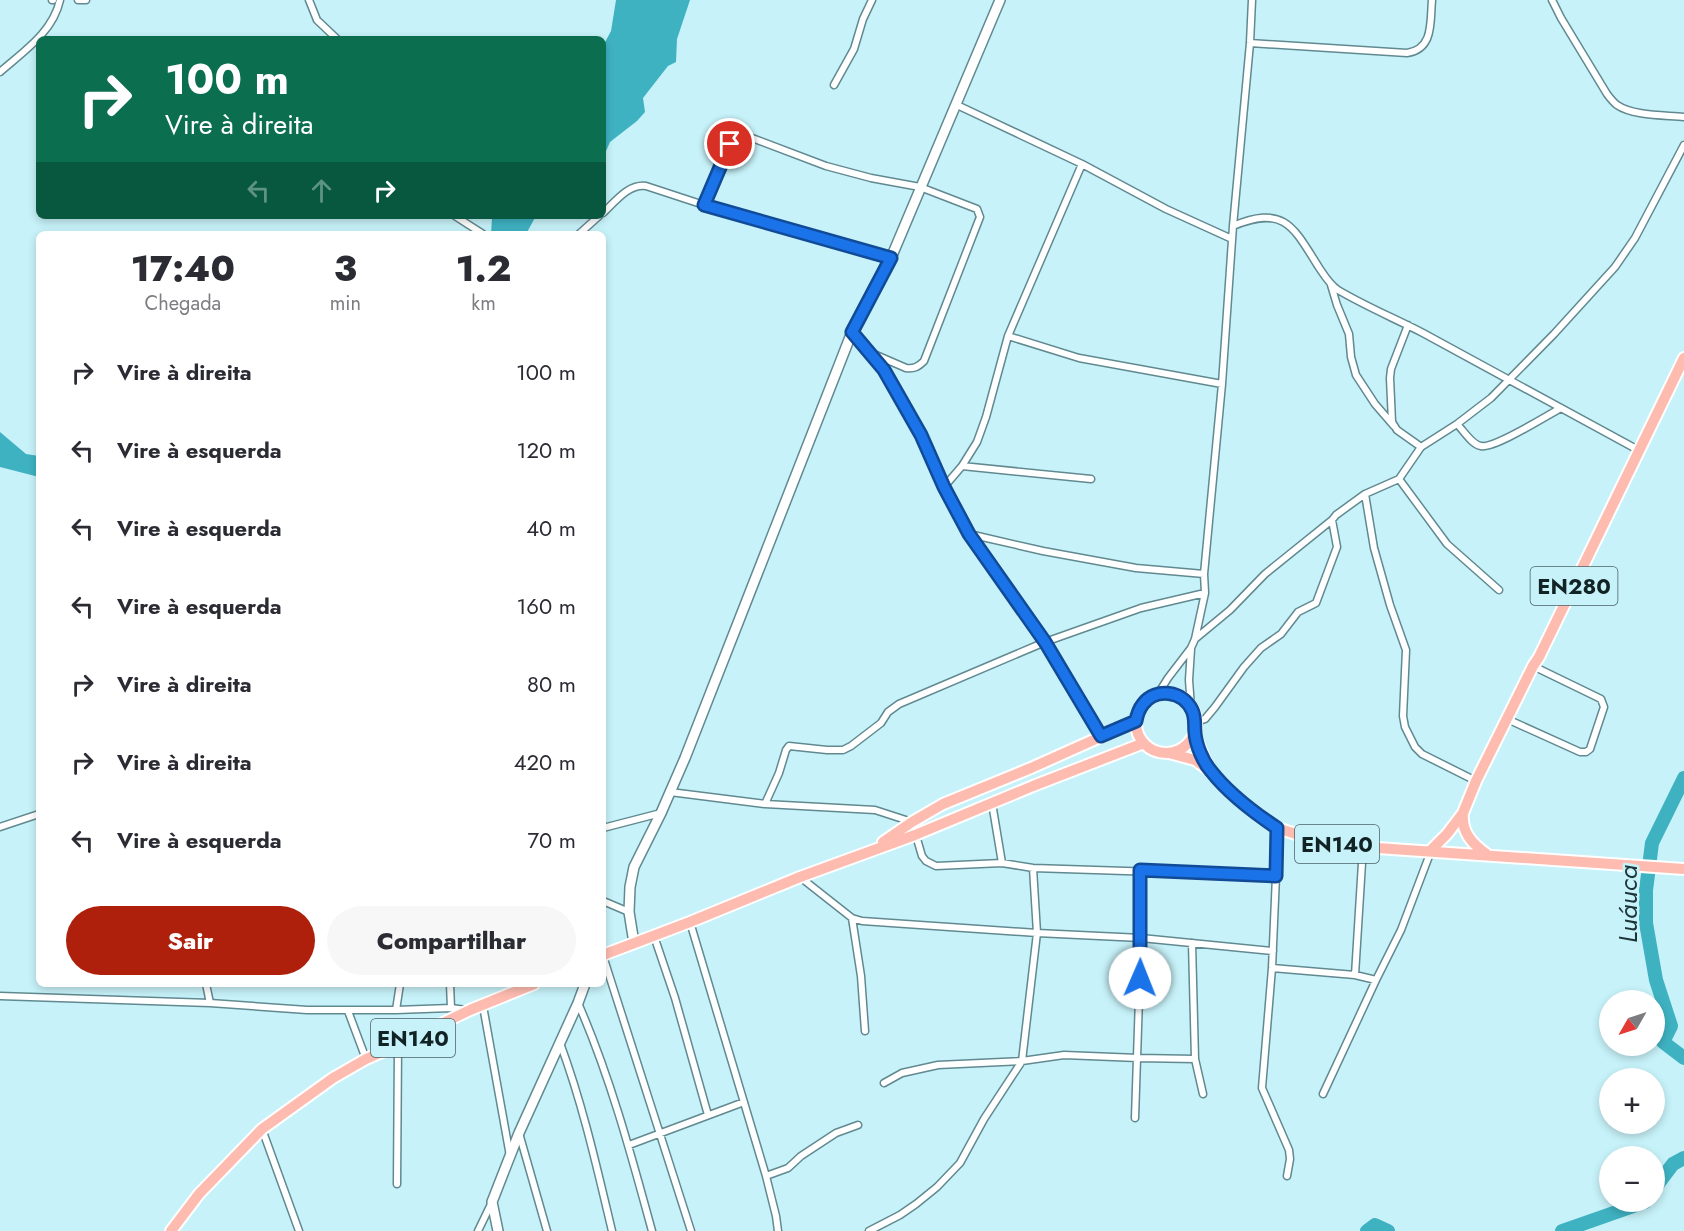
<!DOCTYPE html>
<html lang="pt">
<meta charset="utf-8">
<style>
:root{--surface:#fff;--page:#f7f7f7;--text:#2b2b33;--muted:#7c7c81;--accent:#ae200c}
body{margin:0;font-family:Jost,sans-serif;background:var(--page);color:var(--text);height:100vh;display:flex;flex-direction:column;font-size:22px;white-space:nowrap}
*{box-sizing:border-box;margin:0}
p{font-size:20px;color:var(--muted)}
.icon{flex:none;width:33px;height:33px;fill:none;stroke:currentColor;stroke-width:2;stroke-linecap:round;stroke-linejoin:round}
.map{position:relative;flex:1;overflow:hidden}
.side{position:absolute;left:36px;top:231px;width:570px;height:756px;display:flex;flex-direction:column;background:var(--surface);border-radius:9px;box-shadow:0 3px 9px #0003}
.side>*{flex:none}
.top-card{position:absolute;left:36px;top:36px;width:570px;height:183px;border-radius:9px;box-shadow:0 3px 9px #0003;background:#0b6e4f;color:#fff;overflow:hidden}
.needle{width:39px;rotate:231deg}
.tools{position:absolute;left:1599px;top:990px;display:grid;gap:12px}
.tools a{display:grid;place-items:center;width:66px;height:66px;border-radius:50%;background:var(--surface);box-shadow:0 3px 9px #0003;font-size:30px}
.pin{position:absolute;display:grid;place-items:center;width:51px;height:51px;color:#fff;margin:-26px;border:3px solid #fff;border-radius:50%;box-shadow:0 2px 6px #0007}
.me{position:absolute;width:66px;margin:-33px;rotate:1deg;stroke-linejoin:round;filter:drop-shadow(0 0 4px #0008)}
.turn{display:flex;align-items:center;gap:21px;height:126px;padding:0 30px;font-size:27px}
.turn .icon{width:78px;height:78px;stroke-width:2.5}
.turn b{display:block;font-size:42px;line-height:51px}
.lanes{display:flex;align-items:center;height:57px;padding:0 30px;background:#0003;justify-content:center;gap:30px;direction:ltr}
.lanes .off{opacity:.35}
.eta{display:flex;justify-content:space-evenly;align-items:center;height:102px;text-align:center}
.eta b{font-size:36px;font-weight:800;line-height:42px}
.action{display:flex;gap:12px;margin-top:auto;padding:12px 30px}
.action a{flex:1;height:69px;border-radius:36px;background:var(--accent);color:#fff;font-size:24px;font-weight:800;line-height:69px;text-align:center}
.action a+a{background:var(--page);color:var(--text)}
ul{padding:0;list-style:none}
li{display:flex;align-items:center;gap:18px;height:78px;padding:0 30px}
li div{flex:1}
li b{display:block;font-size:22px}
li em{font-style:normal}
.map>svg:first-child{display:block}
.water{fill:#3fb2c2}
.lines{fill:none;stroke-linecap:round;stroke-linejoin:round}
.river{stroke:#3fb2c2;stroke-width:14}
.street-casing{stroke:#618990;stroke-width:9}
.secondary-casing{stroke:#618990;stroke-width:12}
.primary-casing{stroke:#fff;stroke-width:14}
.street{stroke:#fff;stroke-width:6}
.secondary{stroke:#fff;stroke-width:9}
.primary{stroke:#febcb0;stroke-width:10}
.route-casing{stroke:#114b97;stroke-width:15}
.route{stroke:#1a73e8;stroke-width:10}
.labels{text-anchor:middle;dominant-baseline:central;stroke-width:5;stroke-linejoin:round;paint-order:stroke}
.shield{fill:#c7f2f9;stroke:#486165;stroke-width:1.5}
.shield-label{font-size:22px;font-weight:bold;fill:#122325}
.water-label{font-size:26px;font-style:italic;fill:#1c3538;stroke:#c7f2f9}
</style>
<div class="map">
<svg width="1684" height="1231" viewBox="0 0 1684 1231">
<rect width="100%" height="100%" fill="#c7f2f9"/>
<path class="water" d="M 616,0 L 690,0 L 677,39 L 676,62 L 668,66 L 643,98 L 645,112 L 637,121 L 610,142 L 603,158 L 603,46 L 611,31 Z
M 494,216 L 536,216 L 526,234 L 491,234 L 492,218 Z
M 0,432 L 26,454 L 39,456 L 39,477 L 0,467 Z"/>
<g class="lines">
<path class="river" d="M 1684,778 L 1652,843 L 1646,890 L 1646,923 L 1656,980 L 1671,1026 L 1663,1042 L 1684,1058
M 1654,1189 L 1673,1164 L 1684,1158
M 1367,1231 L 1375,1225 L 1388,1231
M 1562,1231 L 1645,1202"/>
<g class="street-casing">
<path id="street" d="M 52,0 L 53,0
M 78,0 L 86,0
M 309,0 L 317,20 L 337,39
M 1552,0 L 1561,18 L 1607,94 C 1610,98 1613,102 1617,105 C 1633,116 1665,115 1684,117
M 1250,43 L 1407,53 C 1434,49 1430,22 1432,0
M 0,72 C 24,51 53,32 60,0
M 834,85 L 854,49 L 863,19 L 872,0
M 957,105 L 1082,164 L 1166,209 L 1232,239
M 704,205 L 730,144 C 736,138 744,138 752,138 L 826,166 L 871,178 L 920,187 L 977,209 L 980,217 L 924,361 C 918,367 914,369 906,368 L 869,352
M 603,213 C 616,201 628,184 646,186 L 704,205 L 891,258
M 455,216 L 483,234
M 1233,226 C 1284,205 1293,226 1318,266 C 1324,275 1329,284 1338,290 C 1365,306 1396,319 1423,333 C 1495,372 1567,412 1640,451
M 579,234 L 599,216
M 1331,285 L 1337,305 L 1349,334 L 1351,357 L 1356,375 L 1375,404 L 1394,426
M 1408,325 L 1391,369 L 1390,378 L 1392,422 L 1397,430 L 1421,447
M 852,332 L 884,370 L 906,407 L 921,435 L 944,487 L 969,534 L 1043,551 L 1136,568 L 1204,574
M 1008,336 L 1079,358 L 1222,384
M 1457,424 C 1463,430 1472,445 1481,446 C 1494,449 1546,416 1561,408
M 962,466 L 1091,479
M 1399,479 L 1447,544 L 1499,590
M 944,487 L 962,466 L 977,442 L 986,417 L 1008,336 L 1082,164
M 1365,494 L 1374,548 L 1390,605 L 1406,650 L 1403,716 L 1405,727 L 1415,747 L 1422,754 L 1476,781
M 969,534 L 1045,642 L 1101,736
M 1195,639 L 1230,610 L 1265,574 L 1332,520 L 1336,515 L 1365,494 L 1399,479 L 1421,447 L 1457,424 L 1491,398 L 1554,334 L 1615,267 L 1635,238 L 1684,145
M 1158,694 L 1168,678 L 1191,648 L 1195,639 L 1205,593 L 1204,574 L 1222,384 L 1233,226 L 1250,43 L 1252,0
M 1191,707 L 1189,680 L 1191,649
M 1507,719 L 1580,752 L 1586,752 L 1590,749 L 1604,707 L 1601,699 L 1533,666
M 1196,722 L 1205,719 L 1215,707 L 1244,667 L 1261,648 L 1281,634 L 1298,612 L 1316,603 L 1337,547 L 1332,520
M 670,792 L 765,804 L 875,810 L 912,822 L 922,856 L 926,861 L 936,866 L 1002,863 L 1033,868 L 1276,876 L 1277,828
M 992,803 L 1002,863
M 765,804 L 779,773 L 786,750 L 789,746 L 827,750 L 843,750 L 851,746 L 881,723 L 888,712 L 899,704 L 1045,642 L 1141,608 L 1205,593
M 0,827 L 39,814
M 603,828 L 661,813
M 1276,876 L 1272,968 L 1262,1088 L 1289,1150 L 1290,1159 L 1287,1176
M 800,877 L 852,918 L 862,921 L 1037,933 L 1141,938 L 1273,951
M 603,901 L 629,912
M 852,918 L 861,976 L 865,1031
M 690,922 L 766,1176 L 776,1216 L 778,1231
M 654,936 L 675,998 L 708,1115
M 1192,943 L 1195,1059 L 1203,1094
M 603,956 L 691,1231
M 1272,968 L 1355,975 L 1363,847
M 1355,975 L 1376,980 L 1401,930 L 1431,851
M 206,984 L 210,1003
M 450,984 L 451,1008
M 0,996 L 210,1003 L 307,1010 L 396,1010 L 451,1008 L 466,1010
M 578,1003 C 610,1076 631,1154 652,1231
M 483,1006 L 510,1156
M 396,1010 L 400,984
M 348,1011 L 366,1059
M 560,1043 C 583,1105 597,1168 612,1231
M 884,1083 L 902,1073 L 938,1065 L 1022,1061 L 1064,1055 L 1138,1058 L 1195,1059
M 1323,1094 L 1376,980
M 1135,1118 L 1141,938 L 1140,870
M 262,1129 L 299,1231
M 519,1133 L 547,1231
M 629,1145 L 744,1102
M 766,1176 L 788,1168 L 801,1156 L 836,1133 L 858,1125
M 397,1184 L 398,1045
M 478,1231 L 492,1202
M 869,1231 L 900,1215 L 916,1204 L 937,1187 L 960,1163 L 984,1119 L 1022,1061 L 1037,933 L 1033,868"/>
</g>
<g class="secondary-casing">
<path id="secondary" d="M 634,943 L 629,912 L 630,887 L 634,867 L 661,813 L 685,758 L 852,332 L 891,258 L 1000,0
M 498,1231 L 492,1202 L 519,1133 L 578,1003 L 585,984"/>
</g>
<g class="primary-casing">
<path id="primary" d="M1136 723a30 30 0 1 1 60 0a30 30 0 1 1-60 0Z
M 1195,730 L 1196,739 L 1209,769
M 1169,753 L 1195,760 L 1209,770 L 1236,797 L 1259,816 L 1277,828 L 1321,842 L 1363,847 L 1684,869
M 1463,813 C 1461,832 1472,844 1488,855
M 883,842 L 912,822 L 943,804 L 1031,768 L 1136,721
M 1431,850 L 1447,834 L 1463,813 L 1476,781 L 1533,666 L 1539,657 L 1684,358
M 603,955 L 690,922 L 800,877 L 915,835 L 1033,786 L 1144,743
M 171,1231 L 199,1194 L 262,1129 L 333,1078 L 366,1059 L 398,1045 L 470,1010 L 534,984"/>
</g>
<use href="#street" class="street"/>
<use href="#secondary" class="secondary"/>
<use href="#primary" class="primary"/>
</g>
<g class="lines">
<g class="route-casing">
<path id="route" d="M 730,144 L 704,205 L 891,258 L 852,332 L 884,370 L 921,435 L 944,487 L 969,534 L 1045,642 L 1101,736 L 1136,721 C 1137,715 1139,709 1143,704 C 1156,687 1183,691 1192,710 C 1196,718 1194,725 1195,733 C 1196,745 1203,762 1211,771 C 1229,794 1253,812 1277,828 L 1276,876 L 1140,870 L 1140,978"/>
</g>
<use href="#route" class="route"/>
</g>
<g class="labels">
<g class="shield">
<rect x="1530.5" y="567" width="87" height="38" rx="4.5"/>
<rect x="1295" y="825" width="84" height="38" rx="4.5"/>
<rect x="371" y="1019" width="84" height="38" rx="4.5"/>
</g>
<g class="shield-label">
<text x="1574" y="586">EN280</text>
<text x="1337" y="844">EN140</text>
<text x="413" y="1038">EN140</text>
</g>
<g class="water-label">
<text transform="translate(1628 904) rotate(-90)">Luáuca</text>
</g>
</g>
</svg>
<div class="tools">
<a><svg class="needle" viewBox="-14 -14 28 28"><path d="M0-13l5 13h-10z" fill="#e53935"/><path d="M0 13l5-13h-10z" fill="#7c7c81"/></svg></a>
<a>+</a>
<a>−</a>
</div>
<div class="pin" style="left:730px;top:144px;background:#d93025"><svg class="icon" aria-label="arrive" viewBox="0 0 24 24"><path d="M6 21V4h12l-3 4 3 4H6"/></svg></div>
<svg class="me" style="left:1140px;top:978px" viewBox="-20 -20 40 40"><circle r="19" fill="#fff"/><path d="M0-13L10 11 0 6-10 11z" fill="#1a73e8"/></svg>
<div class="top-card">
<div class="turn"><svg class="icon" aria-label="right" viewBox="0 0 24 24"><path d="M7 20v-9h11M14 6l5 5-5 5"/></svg><div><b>100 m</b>Vire à direita</div></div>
<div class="lanes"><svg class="icon off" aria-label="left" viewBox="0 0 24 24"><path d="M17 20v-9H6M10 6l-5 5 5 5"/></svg><svg class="icon off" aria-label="ahead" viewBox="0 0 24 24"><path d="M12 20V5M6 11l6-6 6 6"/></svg><svg class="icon" aria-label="right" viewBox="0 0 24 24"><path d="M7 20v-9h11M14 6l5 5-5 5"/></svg></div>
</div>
<section class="side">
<div class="eta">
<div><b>17:40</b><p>Chegada</p></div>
<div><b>3</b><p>min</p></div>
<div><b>1.2</b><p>km</p></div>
</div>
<ul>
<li><svg class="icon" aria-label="right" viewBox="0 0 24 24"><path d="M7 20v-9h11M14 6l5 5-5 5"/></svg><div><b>Vire à direita</b></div><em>100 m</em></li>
<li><svg class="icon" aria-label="left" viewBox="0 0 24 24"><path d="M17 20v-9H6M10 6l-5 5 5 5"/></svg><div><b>Vire à esquerda</b></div><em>120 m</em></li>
<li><svg class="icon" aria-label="left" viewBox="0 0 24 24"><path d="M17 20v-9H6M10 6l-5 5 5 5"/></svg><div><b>Vire à esquerda</b></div><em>40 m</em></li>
<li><svg class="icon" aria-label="left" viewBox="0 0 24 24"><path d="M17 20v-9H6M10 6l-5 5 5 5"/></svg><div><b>Vire à esquerda</b></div><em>160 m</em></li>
<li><svg class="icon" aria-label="right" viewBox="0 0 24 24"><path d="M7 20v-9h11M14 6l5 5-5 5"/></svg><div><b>Vire à direita</b></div><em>80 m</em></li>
<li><svg class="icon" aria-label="right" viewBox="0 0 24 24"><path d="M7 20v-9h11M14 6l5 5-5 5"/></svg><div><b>Vire à direita</b></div><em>420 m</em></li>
<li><svg class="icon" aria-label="left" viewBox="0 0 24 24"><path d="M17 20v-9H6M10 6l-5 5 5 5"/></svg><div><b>Vire à esquerda</b></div><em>70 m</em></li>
</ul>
<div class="action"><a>Sair</a><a>Compartilhar</a></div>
</section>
</div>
